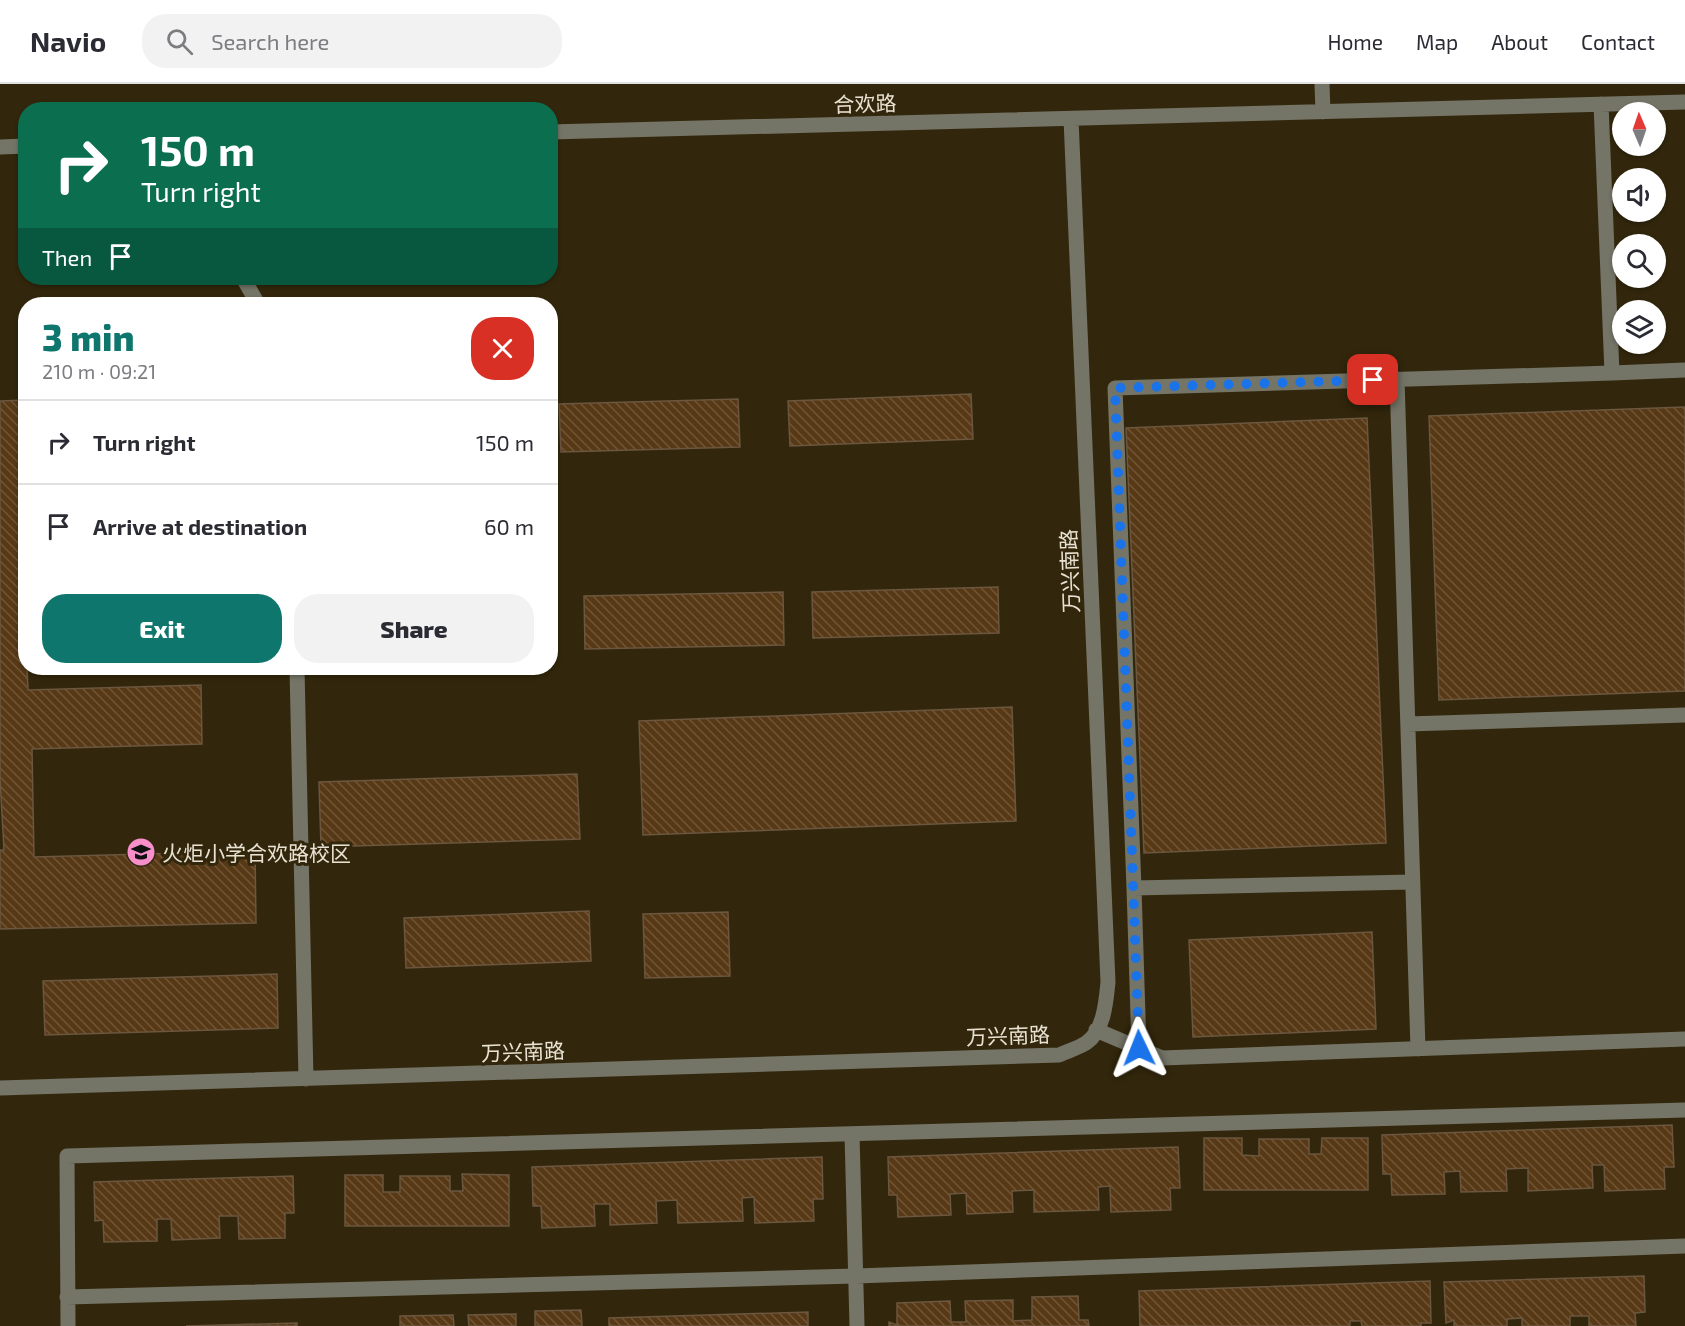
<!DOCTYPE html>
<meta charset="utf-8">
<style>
:root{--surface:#fff;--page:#f2f2f3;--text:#2b2b33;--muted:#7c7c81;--line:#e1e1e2;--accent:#0f766e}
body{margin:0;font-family:"Exo 2","Noto Sans SC",sans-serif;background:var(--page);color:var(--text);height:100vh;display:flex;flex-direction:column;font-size:22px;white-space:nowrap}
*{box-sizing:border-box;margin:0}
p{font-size:20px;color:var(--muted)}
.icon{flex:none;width:33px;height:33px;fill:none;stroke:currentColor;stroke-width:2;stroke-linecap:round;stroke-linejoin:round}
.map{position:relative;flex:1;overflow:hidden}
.drawer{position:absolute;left:18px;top:213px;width:540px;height:378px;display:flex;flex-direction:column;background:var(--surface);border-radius:24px;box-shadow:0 2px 4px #0004}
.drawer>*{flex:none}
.guide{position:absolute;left:18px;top:18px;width:540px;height:183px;border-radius:24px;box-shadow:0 2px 4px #0004;background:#0b6e4f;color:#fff;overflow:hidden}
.needle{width:39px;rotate:358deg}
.buttons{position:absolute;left:1612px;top:18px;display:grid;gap:12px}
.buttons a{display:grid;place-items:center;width:54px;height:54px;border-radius:50%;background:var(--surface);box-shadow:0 2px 4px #0004;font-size:30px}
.pin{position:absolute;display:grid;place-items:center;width:51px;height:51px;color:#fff;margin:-26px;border-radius:12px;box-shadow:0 3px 9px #0006}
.me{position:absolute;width:66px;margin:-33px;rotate:358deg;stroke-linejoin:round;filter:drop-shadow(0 0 4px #0008)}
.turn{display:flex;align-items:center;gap:21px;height:126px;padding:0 24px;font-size:27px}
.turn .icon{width:78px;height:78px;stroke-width:2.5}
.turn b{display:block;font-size:42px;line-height:51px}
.then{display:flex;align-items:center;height:57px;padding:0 24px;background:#0003;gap:12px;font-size:22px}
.round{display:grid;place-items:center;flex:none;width:63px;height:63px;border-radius:24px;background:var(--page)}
.overview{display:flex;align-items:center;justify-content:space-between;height:102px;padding:0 24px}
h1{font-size:36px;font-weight:800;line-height:45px;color:var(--accent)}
.primary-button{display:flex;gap:12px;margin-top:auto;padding:12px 24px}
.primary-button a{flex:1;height:69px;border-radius:24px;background:var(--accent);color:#fff;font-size:24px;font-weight:800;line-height:69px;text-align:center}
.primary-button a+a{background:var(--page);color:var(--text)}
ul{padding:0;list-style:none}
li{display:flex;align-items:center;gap:18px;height:84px;padding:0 24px;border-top:2px solid var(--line)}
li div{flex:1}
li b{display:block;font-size:22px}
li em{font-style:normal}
header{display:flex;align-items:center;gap:36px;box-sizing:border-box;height:84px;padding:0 30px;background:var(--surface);border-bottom:2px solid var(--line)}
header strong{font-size:28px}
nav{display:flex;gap:33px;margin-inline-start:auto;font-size:21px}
.search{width:420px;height:54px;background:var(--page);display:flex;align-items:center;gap:15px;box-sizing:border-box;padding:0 21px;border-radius:24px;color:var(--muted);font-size:22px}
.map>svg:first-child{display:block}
.building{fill:url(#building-back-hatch);stroke:#6b563f;stroke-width:1.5}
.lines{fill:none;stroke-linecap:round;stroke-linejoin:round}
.minor{stroke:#747467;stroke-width:15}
.route{stroke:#1a73e8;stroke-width:10;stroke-dasharray:0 18}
.labels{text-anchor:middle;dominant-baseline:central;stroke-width:6;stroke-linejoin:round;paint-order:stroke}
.street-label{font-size:21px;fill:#e9e2d2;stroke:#32270c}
.poi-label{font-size:21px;fill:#e9e2d2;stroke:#32270c;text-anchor:start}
</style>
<header>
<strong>Navio</strong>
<div class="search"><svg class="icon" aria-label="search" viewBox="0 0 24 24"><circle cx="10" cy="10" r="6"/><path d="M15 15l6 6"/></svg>Search here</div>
<nav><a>Home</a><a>Map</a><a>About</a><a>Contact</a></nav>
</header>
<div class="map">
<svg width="1685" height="1242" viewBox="0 0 1685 1242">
<defs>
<pattern id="building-back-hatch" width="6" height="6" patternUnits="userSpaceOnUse" patternTransform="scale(1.5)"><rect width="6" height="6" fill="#573915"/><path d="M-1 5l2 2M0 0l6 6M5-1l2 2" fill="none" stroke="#6f5536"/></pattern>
</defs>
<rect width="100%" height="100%" fill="#32270c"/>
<path class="building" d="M 971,310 L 973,355 L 790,362 L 788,317 Z
M 738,315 L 740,363 L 561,368 L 559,320 Z
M 26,316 L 26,584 L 27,584 L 28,606 L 201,601 L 202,660 L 32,665 L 34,773 L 255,767 L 256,839 L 0,845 L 0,766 L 4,766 L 0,695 L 0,317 Z
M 1685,323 L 1685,607 L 1439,616 L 1429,332 Z
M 1367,334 L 1386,759 L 1144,769 L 1126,344 Z
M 998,503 L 999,549 L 813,554 L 812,508 Z
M 783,508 L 784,561 L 585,565 L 584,512 Z
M 1012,623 L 1016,737 L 643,751 L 639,637 Z
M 577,690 L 580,755 L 321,763 L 319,698 Z
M 589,827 L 591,877 L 406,884 L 404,834 Z
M 728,828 L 730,892 L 645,894 L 643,830 Z
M 1372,848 L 1376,945 L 1193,953 L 1189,856 Z
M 277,890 L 278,944 L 45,951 L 43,897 Z
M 1672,1041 L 1674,1083 L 1664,1083 L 1665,1105 L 1605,1107 L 1604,1081 L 1592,1081 L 1593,1104 L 1528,1107 L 1528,1084 L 1506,1085 L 1507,1107 L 1461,1108 L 1460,1087 L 1444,1088 L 1445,1110 L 1392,1111 L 1391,1090 L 1383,1090 L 1382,1051 Z
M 1204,1054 L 1242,1054 L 1242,1071 L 1259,1072 L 1259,1055 L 1309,1055 L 1309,1070 L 1321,1070 L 1322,1054 L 1368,1054 L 1368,1106 L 1204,1106 Z
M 1178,1063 L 1180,1104 L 1170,1104 L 1171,1126 L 1111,1128 L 1110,1102 L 1098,1103 L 1099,1126 L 1034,1128 L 1034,1106 L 1012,1107 L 1013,1128 L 967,1130 L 966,1109 L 950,1110 L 951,1131 L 898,1133 L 897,1111 L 889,1111 L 888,1073 Z
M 822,1073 L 823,1115 L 813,1115 L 814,1137 L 755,1139 L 754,1113 L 742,1114 L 743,1137 L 678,1139 L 677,1116 L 656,1117 L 657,1139 L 610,1141 L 610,1120 L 594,1120 L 595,1142 L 542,1144 L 541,1122 L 533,1122 L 532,1083 Z
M 462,1090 L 509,1091 L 509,1142 L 345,1142 L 345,1091 L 383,1091 L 383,1108 L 400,1108 L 400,1092 L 450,1092 L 450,1107 L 463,1107 Z
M 293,1092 L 294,1129 L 285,1129 L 285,1154 L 239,1155 L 238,1132 L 219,1132 L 220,1154 L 172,1156 L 171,1135 L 157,1135 L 157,1157 L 104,1158 L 103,1136 L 95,1137 L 94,1098 Z
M 1644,1192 L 1645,1228 L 1635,1229 L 1636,1242 L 1589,1242 L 1589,1232 L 1570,1232 L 1570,1242 L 1522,1242 L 1522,1234 L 1507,1235 L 1507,1242 L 1454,1242 L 1454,1236 L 1446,1239 L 1444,1198 Z
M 1430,1197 L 1431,1239 L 1421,1239 L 1421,1242 L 1362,1242 L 1361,1237 L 1350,1237 L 1350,1242 L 1140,1242 L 1139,1207 Z
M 1078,1212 L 1079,1236 L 1088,1236 L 1089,1242 L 889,1242 L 889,1238 L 897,1241 L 897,1219 L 950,1217 L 951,1238 L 966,1238 L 965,1217 L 1013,1216 L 1013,1237 L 1032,1236 L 1032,1213 Z
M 581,1226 L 582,1242 L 535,1242 L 535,1227 Z
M 808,1228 L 808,1242 L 609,1242 L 609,1234 Z
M 516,1230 L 516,1242 L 469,1242 L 468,1231 Z
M 453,1231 L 454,1242 L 400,1242 L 400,1232 Z
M 297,1239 L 297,1242 L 186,1242 Z"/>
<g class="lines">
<path class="minor" d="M 1322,0 L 1323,28
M 550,48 L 1685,18
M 0,63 L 26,62
M 243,194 L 258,220
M 1612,289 L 1685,286
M 1397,295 L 1418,965
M 297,584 L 306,995
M 1408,640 L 1685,631
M 1134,804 L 1115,304 L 1612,289 L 1601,20
M 1096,946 L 1162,974 L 1685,955
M 1139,964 L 1134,804 L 1412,798
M 0,1004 L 1059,971 C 1068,967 1078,964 1086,959 C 1104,947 1106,918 1108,898 L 1071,35
M 852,1050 L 857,1242
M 67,1213 L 856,1192 L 1685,1162
M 68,1242 L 67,1072 L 1685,1026"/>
</g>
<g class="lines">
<path class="route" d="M 1139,964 L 1115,304 L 1373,296"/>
</g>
<defs>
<g id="school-disc" transform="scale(1.5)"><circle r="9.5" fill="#f98fca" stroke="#32270c"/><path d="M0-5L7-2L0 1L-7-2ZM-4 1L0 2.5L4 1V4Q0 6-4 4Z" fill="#111"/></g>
</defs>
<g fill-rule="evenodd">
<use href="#school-disc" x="141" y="768"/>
</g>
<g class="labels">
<g class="street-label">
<text transform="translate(865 19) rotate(-2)">合欢路</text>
<text transform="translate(1069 487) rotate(-92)">万兴南路</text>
<text transform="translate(1008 951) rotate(-2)">万兴南路</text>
<text transform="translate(523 967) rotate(-2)">万兴南路</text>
</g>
<g class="poi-label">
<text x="162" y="768">火炬小学合欢路校区</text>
</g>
</g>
</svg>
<div class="buttons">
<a><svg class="needle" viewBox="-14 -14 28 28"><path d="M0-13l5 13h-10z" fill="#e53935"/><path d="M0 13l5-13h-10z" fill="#7c7c81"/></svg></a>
<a><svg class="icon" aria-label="sound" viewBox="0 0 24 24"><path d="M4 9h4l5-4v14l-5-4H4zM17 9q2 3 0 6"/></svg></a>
<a><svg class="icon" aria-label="search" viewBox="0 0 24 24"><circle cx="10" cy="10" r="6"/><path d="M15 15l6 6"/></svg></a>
<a><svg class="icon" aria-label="layers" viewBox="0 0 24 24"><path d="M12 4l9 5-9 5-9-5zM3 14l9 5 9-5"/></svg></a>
</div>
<div class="pin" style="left:1373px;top:296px;background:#d93025"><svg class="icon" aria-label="arrive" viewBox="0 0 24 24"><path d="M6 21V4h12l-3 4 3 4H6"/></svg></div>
<svg class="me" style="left:1139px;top:964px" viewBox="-20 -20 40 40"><path d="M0-17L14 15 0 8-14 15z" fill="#1a73e8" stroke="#fff" stroke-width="4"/></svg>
<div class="guide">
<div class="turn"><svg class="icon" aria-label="right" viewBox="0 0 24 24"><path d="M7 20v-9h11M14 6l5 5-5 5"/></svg><div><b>150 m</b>Turn right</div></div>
<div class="then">Then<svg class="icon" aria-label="arrive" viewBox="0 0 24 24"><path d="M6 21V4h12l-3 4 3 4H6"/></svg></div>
</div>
<section class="drawer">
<div class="overview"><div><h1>3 min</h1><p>210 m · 09:21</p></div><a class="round" style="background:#d93025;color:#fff"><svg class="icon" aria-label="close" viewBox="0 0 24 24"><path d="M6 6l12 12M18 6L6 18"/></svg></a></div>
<ul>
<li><svg class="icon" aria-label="right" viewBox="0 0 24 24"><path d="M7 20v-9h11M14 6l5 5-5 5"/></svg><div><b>Turn right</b></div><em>150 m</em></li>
<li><svg class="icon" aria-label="arrive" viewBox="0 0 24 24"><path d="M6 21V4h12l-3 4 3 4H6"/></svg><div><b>Arrive at destination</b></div><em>60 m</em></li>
</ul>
<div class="primary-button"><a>Exit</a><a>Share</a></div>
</section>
</div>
